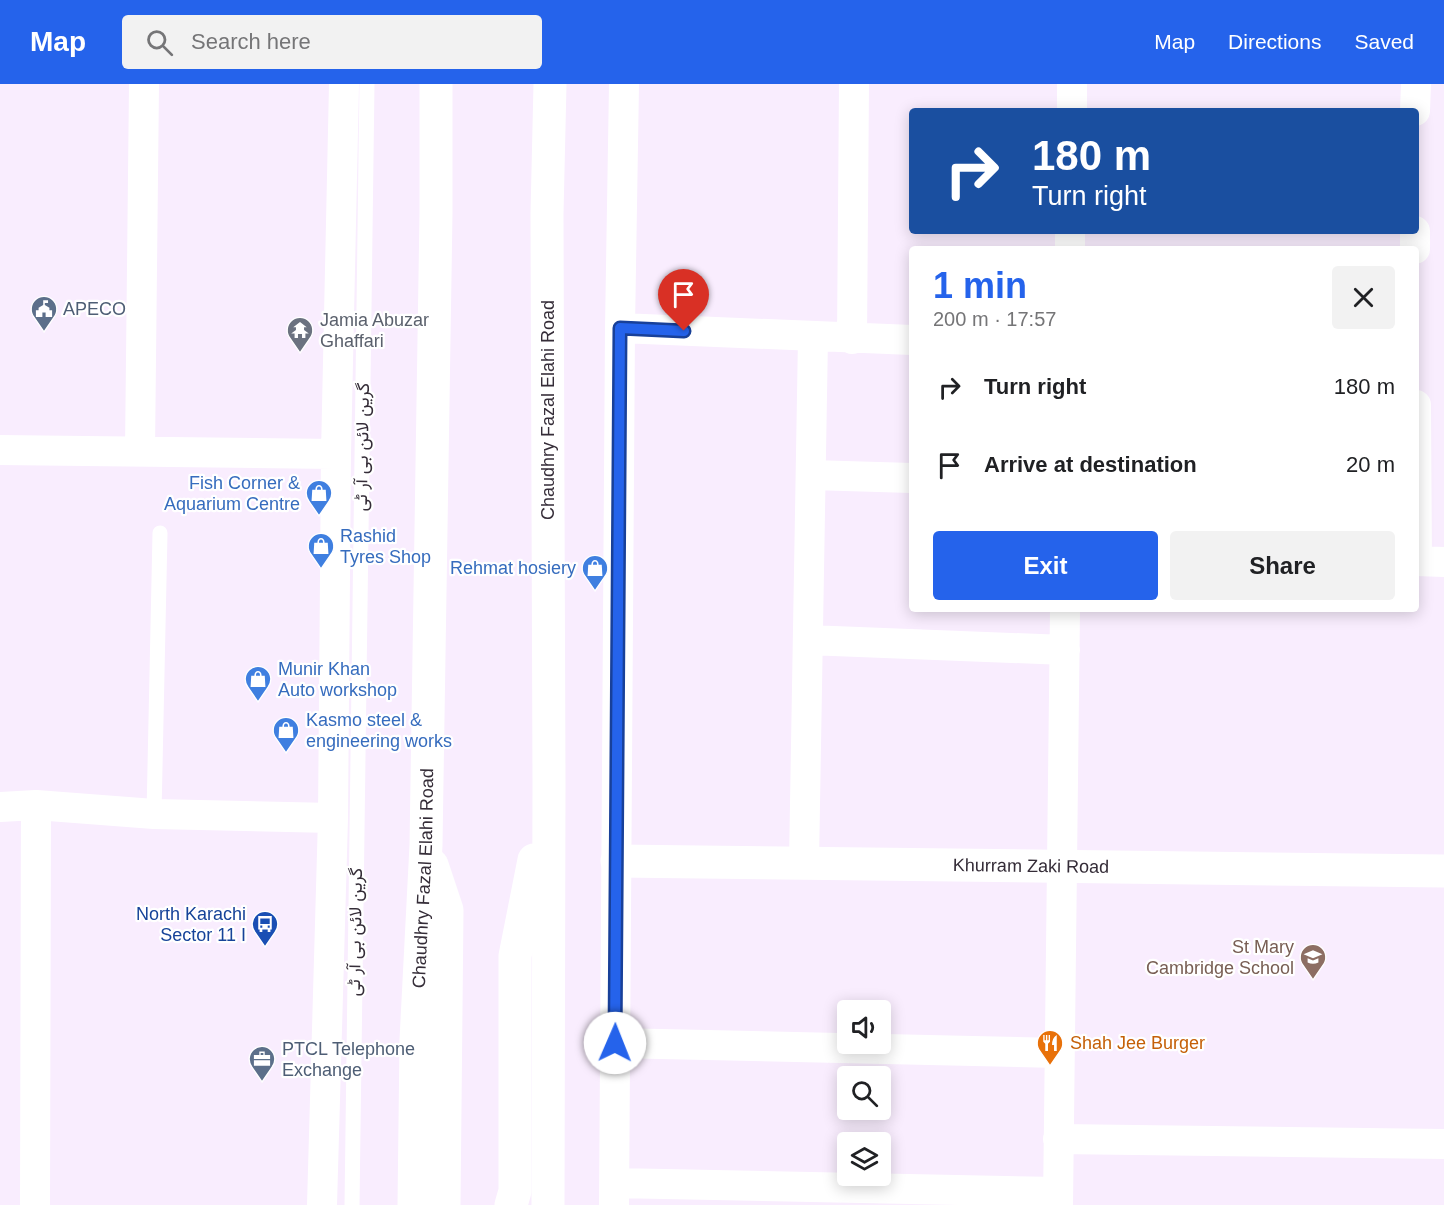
<!DOCTYPE html>
<meta charset="utf-8">
<style>
:root{--surface:#fff;--page:#f2f2f2;--text:#202124;--muted:#757577;--accent:#2563eb}
body{margin:0;font-family:Arial,Vazirmatn,sans-serif;background:var(--page);color:var(--text);height:100vh;display:flex;flex-direction:column;font-size:22px;white-space:nowrap}
*{box-sizing:border-box;margin:0}
p{font-size:20px;color:var(--muted)}
.icon{flex:none;width:33px;height:33px;fill:none;stroke:currentColor;stroke-width:2;stroke-linecap:round;stroke-linejoin:round}
.map{position:relative;flex:1;overflow:hidden}
.sheet{position:absolute;left:909px;top:162px;width:510px;height:366px;display:flex;flex-direction:column;background:var(--surface);border-radius:6px;box-shadow:0 3px 15px #0003}
.sheet>*{flex:none}
.guide{position:absolute;left:909px;top:24px;width:510px;height:126px;border-radius:6px;box-shadow:0 3px 15px #0003;background:#1a4fa0;color:#fff;overflow:hidden}
.buttons{position:absolute;left:837px;top:916px;display:grid;gap:12px}
.buttons a{display:grid;place-items:center;width:54px;height:54px;border-radius:6px;background:var(--surface);box-shadow:0 3px 15px #0003;font-size:30px}
.pin{position:absolute;display:grid;place-items:center;width:51px;height:51px;color:#fff;margin:-62px -26px;border-radius:50% 50% 50% 0;rotate:-45deg;box-shadow:0 0 6px #0007}
.pin .icon{rotate:45deg}
.me{position:absolute;width:66px;margin:-33px;rotate:1deg;stroke-linejoin:round;filter:drop-shadow(0 0 4px #0008)}
.turn{display:flex;align-items:center;gap:21px;height:126px;padding:0 24px;font-size:27px}
.turn .icon{width:78px;height:78px;stroke-width:2.5}
.turn b{display:block;font-size:42px;line-height:51px}
.round{display:grid;place-items:center;flex:none;width:63px;height:63px;border-radius:6px;background:var(--page)}
.overview{display:flex;align-items:center;justify-content:space-between;height:102px;padding:0 24px}
h1{font-size:36px;font-weight:700;line-height:45px;color:var(--accent)}
.cta{display:flex;gap:12px;margin-top:auto;padding:12px 24px}
.cta a{flex:1;height:69px;border-radius:6px;background:var(--accent);color:#fff;font-size:24px;font-weight:700;line-height:69px;text-align:center}
.cta a+a{background:var(--page);color:var(--text)}
ul{padding:0;list-style:none}
li{display:flex;align-items:center;gap:18px;height:78px;padding:0 24px}
li div{flex:1}
li b{display:block;font-size:22px}
li em{font-style:normal}
header{display:flex;align-items:center;gap:36px;box-sizing:border-box;height:84px;padding:0 30px;background:var(--accent);color:#fff}
header strong{font-size:28px}
nav{display:flex;gap:33px;margin-inline-start:auto;font-size:21px}
.search{width:420px;height:54px;background:var(--page);display:flex;align-items:center;gap:15px;box-sizing:border-box;padding:0 21px;border-radius:6px;color:var(--muted);font-size:22px}
.map>svg:first-child{display:block}
.lines{fill:none;stroke-linecap:round;stroke-linejoin:round}
.service{stroke:#fff;stroke-width:15}
.minor{stroke:#fff;stroke-width:30}
.tertiary{stroke:#fff;stroke-width:33}
.primary{stroke:#fff;stroke-width:33}
.route-casing{stroke:#184099;stroke-width:15}
.route{stroke:#2563eb;stroke-width:10}
.labels{text-anchor:middle;dominant-baseline:central;stroke-width:4.5;stroke-linejoin:round;paint-order:stroke}
.service-label{font-size:18px;fill:#4e5e75;stroke:#fff;text-anchor:start}
.worship-label{font-size:18px;fill:#5b616d;stroke:#fff;text-anchor:start}
.street-label{font-size:18px;fill:#352d38;stroke:#fff}
.shop-label{font-size:18px;fill:#366cbe;stroke:#fff;text-anchor:start}
.transit-label{font-size:18px;fill:#164399;stroke:#fff;text-anchor:end}
.education-label{font-size:18px;fill:#785e54;stroke:#fff;text-anchor:end}
.food-label{font-size:18px;fill:#c56008;stroke:#fff;text-anchor:start}
</style>
<header>
<strong>Map</strong>
<div class="search"><svg class="icon" aria-label="search" viewBox="0 0 24 24"><circle cx="10" cy="10" r="6"/><path d="M15 15l6 6"/></svg>Search here</div>
<nav><a>Map</a><a>Directions</a><a>Saved</a></nav>
</header>
<div class="map">
<svg width="1444" height="1121" viewBox="0 0 1444 1121">
<rect width="100%" height="100%" fill="#f9edfe"/>
<g class="lines">
<path class="service" d="M 154,730 L 160,449
M 352,1121 L 367,0"/>
<path class="minor" d="M 1072,27 L 1072,0
M 1415,27 L 1416,0
M 1415,147 L 1415,165
M 1070,165 L 1070,147
M 620,244 L 912,256
M 852,255 L 854,0
M 1416,321 L 1417,477
M 0,366 L 336,370
M 140,367 L 144,0
M 811,391 L 912,394
M 1416,477 L 1444,478
M 808,556 L 1065,566
M 0,723 L 36,721 L 154,730 L 333,734
M 804,779 L 813,253
M 615,959 L 1059,969
M 1058,1055 L 1444,1060
M 615,1099 L 1058,1108
M 35,1121 L 36,721
M 322,1121 L 333,734 L 336,370 L 344,0
M 614,1121 L 620,244 L 624,0
M 1058,1121 L 1065,525"/>
<path class="tertiary" id="s1" d="M 617,777 L 1444,787"/>
<g class="primary">
<path d="M 432,781 L 447,826 L 444,1121"/>
<path id="s2" d="M 414,1121 L 416,956 L 426,761 L 436,129 L 436,0"/>
<path d="M 511,1121 L 515,1107 L 515,872 L 534,776"/>
<path d="M 548,1121 L 549,701 L 547,130 L 550,0"/>
</g>
</g>
<g class="lines">
<g class="route-casing">
<path id="route" d="M 615,959 L 620,244 L 684,247"/>
</g>
<use href="#route" class="route"/>
</g>
<defs>
<g id="civic-pin" transform="scale(1.35)"><path d="M0 17L-7.5 6A9.5 9.5 0 1 1 7.5 6Z" fill="#5c6f8a" stroke="#fff"/><path d="M-.6-6.5H3V-4.5H.6V-3L4-1V1h2V6H-6V1h2V-1L-.6-3ZM-1.2 2.5V6h2.4V2.5Z" fill="#fff"/></g>
<g id="temple-pin" transform="scale(1.35)"><path d="M0 17L-7.5 6A9.5 9.5 0 1 1 7.5 6Z" fill="#6b7280" stroke="#fff"/><path d="M0-6L5-2H3V0L6.5 2.5H4V6H1.5V3h-3V6H-4V2.5H-6.5L-3 0V-2H-5Z" fill="#fff"/></g>
<g id="shop-pin" transform="scale(1.35)"><path d="M0 17L-7.5 6A9.5 9.5 0 1 1 7.5 6Z" fill="#3f7fe0" stroke="#fff"/><path d="M-5-2.5h2.3a2.7 3.5 0 0 1 5.4 0H5L5.5 6h-11ZM-1.5-2.5h3a1.5 2.3 0 0 0-3 0Z" fill="#fff"/></g>
<g id="bus-pin" transform="scale(1.35)"><path d="M0 17L-7.5 6A9.5 9.5 0 1 1 7.5 6Z" fill="#1a4fb4" stroke="#fff"/><path d="M-5-6H5V4H4V6H2V4H-2V6H-4V4H-5ZM-3.5-4V0h7V-4ZM-3.5 1.2v1.5H-2V1.2ZM2 1.2v1.5H3.5V1.2Z" fill="#fff"/></g>
<g id="school-pin" transform="scale(1.35)"><path d="M0 17L-7.5 6A9.5 9.5 0 1 1 7.5 6Z" fill="#8d6e63" stroke="#fff"/><path d="M0-5L7-2L0 1L-7-2ZM-4 1L0 2.5L4 1V4Q0 6-4 4Z" fill="#fff"/></g>
<g id="restaurant-pin" transform="scale(1.35)"><path d="M0 17L-7.5 6A9.5 9.5 0 1 1 7.5 6Z" fill="#e8710a" stroke="#fff"/><path d="M-5-6h1v4h1v-4h1v4h1v-4h1v5L-1.5 .5V6h-2V.5L-5-1ZM5-6V6H3V1.5H1.5Q1.5-4 5-6Z" fill="#fff"/></g>
<g id="office-pin" transform="scale(1.35)"><path d="M0 17L-7.5 6A9.5 9.5 0 1 1 7.5 6Z" fill="#5c6f8a" stroke="#fff"/><path d="M-6-3h4V-5.5h4V-3h4V5H-6ZM-1-4.5V-3h2v-1.5ZM-6 0V1H6V0Z" fill="#fff"/></g>
</defs>
<g fill-rule="evenodd">
<use href="#civic-pin" x="44" y="225"/>
<use href="#temple-pin" x="300" y="246"/>
<use href="#shop-pin" x="319" y="409"/>
<use href="#shop-pin" x="321" y="462"/>
<use href="#shop-pin" x="595" y="484"/>
<use href="#shop-pin" x="258" y="595"/>
<use href="#shop-pin" x="286" y="646"/>
<use href="#bus-pin" x="265" y="840"/>
<use href="#school-pin" x="1313" y="873"/>
<use href="#restaurant-pin" x="1050" y="959"/>
<use href="#office-pin" x="262" y="975"/>
</g>
<g class="labels">
<g class="service-label">
<text x="63" y="225">APECO</text>
<text x="282" y="965">PTCL Telephone<tspan x="282" dy="21">Exchange</tspan></text>
</g>
<g class="worship-label">
<text x="320" y="236">Jamia Abuzar<tspan x="320" dy="21">Ghaffari</tspan></text>
</g>
<g class="street-label">
<text transform="translate(548 326) rotate(-90)">Chaudhry Fazal Elahi Road</text>
<text transform="translate(362 363) rotate(-89)">گرین لائن بی آر ٹی</text>
<text stroke="none"><textPath href="#s1" startOffset="414">Khurram Zaki Road</textPath></text>
<text stroke="none"><textPath href="#s2" startOffset="327">Chaudhry Fazal Elahi Road</textPath></text>
<text transform="translate(355 848) rotate(-89)">گرین لائن بی آر ٹی</text>
</g>
<g class="shop-label">
<text x="300" y="399" text-anchor="end">Fish Corner &amp;<tspan x="300" dy="21">Aquarium Centre</tspan></text>
<text x="340" y="452">Rashid<tspan x="340" dy="21">Tyres Shop</tspan></text>
<text x="576" y="484" text-anchor="end">Rehmat hosiery</text>
<text x="278" y="585">Munir Khan<tspan x="278" dy="21">Auto workshop</tspan></text>
<text x="306" y="636">Kasmo steel &amp;<tspan x="306" dy="21">engineering works</tspan></text>
</g>
<g class="transit-label">
<text x="246" y="830">North Karachi<tspan x="246" dy="21">Sector 11 I</tspan></text>
</g>
<g class="education-label">
<text x="1294" y="863">St Mary<tspan x="1294" dy="21">Cambridge School</tspan></text>
</g>
<g class="food-label">
<text x="1070" y="959">Shah Jee Burger</text>
</g>
</g>
</svg>
<div class="buttons">
<a><svg class="icon" aria-label="sound" viewBox="0 0 24 24"><path d="M4 9h4l5-4v14l-5-4H4zM17 9q2 3 0 6"/></svg></a>
<a><svg class="icon" aria-label="search" viewBox="0 0 24 24"><circle cx="10" cy="10" r="6"/><path d="M15 15l6 6"/></svg></a>
<a><svg class="icon" aria-label="layers" viewBox="0 0 24 24"><path d="M12 4l9 5-9 5-9-5zM3 14l9 5 9-5"/></svg></a>
</div>
<div class="pin" style="left:684px;top:247px;background:#d93025"><svg class="icon" aria-label="arrive" viewBox="0 0 24 24"><path d="M6 21V4h12l-3 4 3 4H6"/></svg></div>
<svg class="me" style="left:615px;top:959px" viewBox="-20 -20 40 40"><circle r="19" fill="#fff"/><path d="M0-13L10 11 0 6-10 11z" fill="#2563eb"/></svg>
<div class="guide">
<div class="turn"><svg class="icon" aria-label="right" viewBox="0 0 24 24"><path d="M7 20v-9h11M14 6l5 5-5 5"/></svg><div><b>180 m</b>Turn right</div></div>
</div>
<section class="sheet">
<div class="overview"><div><h1>1 min</h1><p>200 m · 17:57</p></div><a class="round"><svg class="icon" aria-label="close" viewBox="0 0 24 24"><path d="M6 6l12 12M18 6L6 18"/></svg></a></div>
<ul>
<li><svg class="icon" aria-label="right" viewBox="0 0 24 24"><path d="M7 20v-9h11M14 6l5 5-5 5"/></svg><div><b>Turn right</b></div><em>180 m</em></li>
<li><svg class="icon" aria-label="arrive" viewBox="0 0 24 24"><path d="M6 21V4h12l-3 4 3 4H6"/></svg><div><b>Arrive at destination</b></div><em>20 m</em></li>
</ul>
<div class="cta"><a>Exit</a><a>Share</a></div>
</section>
</div>
